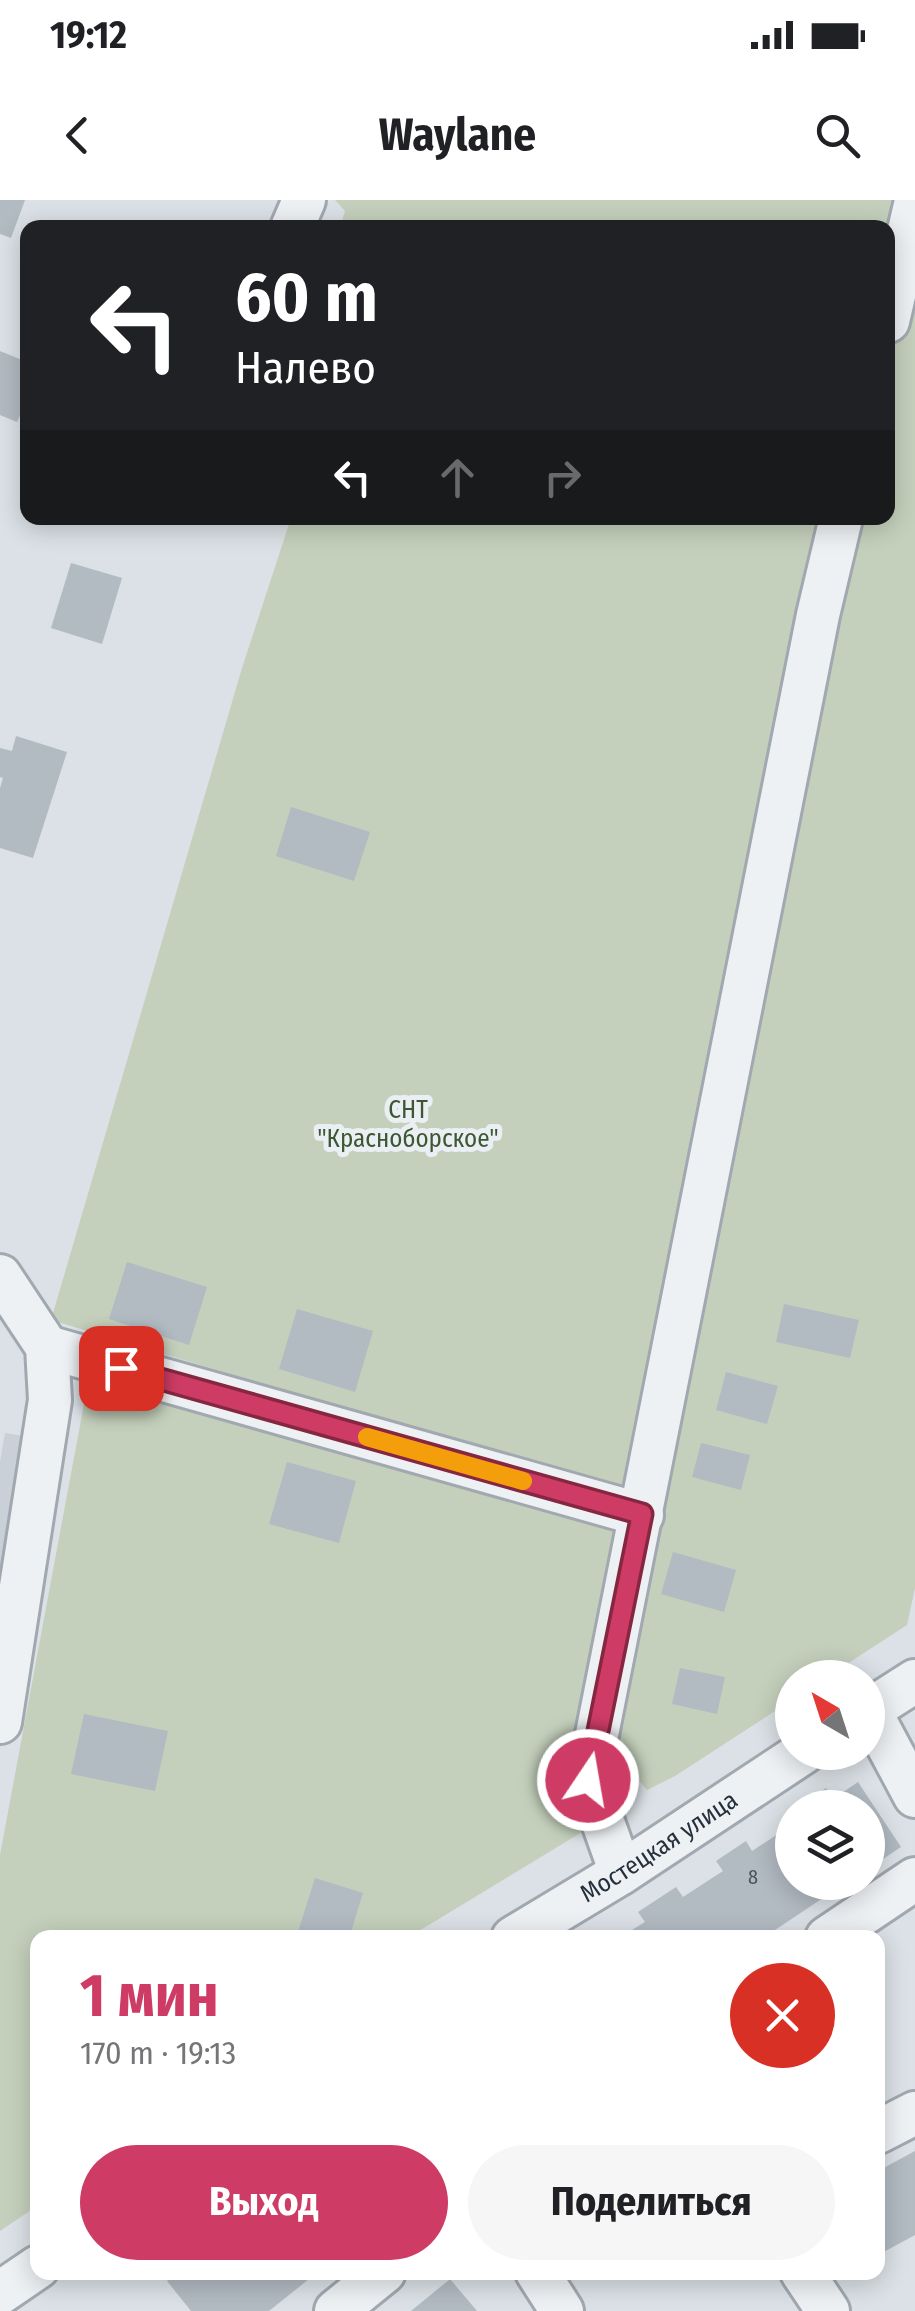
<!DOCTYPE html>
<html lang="ru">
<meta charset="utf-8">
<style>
:root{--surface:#fff;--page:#f6f6f6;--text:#202124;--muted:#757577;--accent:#ce3c65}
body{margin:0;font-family:"Fira Sans Condensed",sans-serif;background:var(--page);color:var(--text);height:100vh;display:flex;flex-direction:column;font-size:38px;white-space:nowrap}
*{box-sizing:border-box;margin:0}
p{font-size:32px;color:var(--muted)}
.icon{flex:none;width:55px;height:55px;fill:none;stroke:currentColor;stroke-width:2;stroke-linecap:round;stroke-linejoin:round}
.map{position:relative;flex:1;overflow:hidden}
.sheet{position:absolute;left:30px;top:1730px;width:855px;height:350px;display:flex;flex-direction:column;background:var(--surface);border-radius:20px;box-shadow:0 5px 25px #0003}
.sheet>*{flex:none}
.guide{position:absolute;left:20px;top:20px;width:875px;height:305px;border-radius:20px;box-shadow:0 5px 25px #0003;background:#202124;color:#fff;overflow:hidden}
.needle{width:65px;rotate:321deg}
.buttons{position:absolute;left:775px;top:1460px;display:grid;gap:20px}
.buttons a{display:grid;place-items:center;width:110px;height:110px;border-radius:50%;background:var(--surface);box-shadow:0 5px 25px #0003;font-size:50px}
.pin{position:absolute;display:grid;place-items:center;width:85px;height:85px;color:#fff;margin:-42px;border-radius:20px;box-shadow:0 5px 15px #0006}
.me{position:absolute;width:110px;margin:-55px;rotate:12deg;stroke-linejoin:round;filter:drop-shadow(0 0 8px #0008)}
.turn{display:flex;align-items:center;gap:35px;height:210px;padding:0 50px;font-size:45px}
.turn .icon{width:130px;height:130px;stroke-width:2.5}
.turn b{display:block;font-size:70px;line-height:85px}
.lanes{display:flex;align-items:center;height:95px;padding:0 50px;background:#0003;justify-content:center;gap:50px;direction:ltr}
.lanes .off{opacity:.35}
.round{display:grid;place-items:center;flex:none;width:105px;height:105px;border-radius:52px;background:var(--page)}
.summary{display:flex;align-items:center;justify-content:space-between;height:170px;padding:0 50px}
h1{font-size:60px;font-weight:700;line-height:75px;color:var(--accent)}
.cta{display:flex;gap:20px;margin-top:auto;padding:20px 50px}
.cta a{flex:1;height:115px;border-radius:60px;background:var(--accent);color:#fff;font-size:40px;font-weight:700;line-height:115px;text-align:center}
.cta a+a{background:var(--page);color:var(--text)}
.status{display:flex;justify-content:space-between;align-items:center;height:70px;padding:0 50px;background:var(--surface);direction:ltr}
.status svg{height:28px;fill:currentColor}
header{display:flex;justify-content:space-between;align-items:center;height:130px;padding:0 50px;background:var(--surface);font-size:45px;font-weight:700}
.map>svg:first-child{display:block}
.built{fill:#c9d0d8}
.green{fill:#c4d0bc}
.building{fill:#b2bac2}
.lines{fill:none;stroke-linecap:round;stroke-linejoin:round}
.minor-casing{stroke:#a1a8b0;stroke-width:48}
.minor{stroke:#eef1f4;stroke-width:42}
.route-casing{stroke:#862742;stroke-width:25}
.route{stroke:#ce3c65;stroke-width:18}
.slow{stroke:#f59e0b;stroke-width:18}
.labels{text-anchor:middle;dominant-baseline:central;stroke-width:10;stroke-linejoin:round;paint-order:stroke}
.number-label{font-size:20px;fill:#48525e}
.park-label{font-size:25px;fill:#3e5732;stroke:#eaeff4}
.street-label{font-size:25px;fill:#25303c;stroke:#eaeff4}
</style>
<div class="status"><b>19:12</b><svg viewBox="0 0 49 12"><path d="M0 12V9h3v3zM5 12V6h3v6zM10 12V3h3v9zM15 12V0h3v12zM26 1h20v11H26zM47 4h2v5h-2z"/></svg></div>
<header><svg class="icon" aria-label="back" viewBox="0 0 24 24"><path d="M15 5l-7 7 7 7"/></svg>Waylane<svg class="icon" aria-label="search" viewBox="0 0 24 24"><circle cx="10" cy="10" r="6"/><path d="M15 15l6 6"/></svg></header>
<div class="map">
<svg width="915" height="2111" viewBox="0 0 915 2111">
<rect width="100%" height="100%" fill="#dbe1e6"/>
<path class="built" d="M 5,1233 L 35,1238 L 0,1455 L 0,1262 Z"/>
<path class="green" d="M 335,0 L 894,0 L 888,32 L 888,28 L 340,27 L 345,11 Z
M 915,54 L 915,1388 L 907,1425 L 827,1477 L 792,1478 L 792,1500 L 675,1576 L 647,1590 L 612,1548 L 856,318 L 888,318 L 888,177 Z
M 291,318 L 828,318 L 626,1293 L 51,1120 L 242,468 Z
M 89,1177 L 620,1322 L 585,1529 L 582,1632 L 409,1737 L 38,1738 L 37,2006 L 0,2031 L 0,1655 Z"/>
<path class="building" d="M 0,0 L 25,0 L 11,38 L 0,34 Z
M 28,149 L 28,198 L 17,222 L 0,215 L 0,151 L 22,160 Z
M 71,363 L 122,378 L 102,444 L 51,428 Z
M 16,536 L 67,552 L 33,658 L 0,648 L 0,588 L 3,578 L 0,577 L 0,548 L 12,551 Z
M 291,607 L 370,632 L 354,681 L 276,656 Z
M 127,1062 L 207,1087 L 189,1145 L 109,1119 Z
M 784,1104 L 859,1120 L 850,1158 L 776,1142 Z
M 297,1109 L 373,1131 L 355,1192 L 279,1169 Z
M 726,1172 L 778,1186 L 767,1224 L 716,1210 Z
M 701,1243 L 750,1255 L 741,1290 L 692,1277 Z
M 287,1262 L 356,1281 L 339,1343 L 269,1324 Z
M 673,1352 L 736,1370 L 724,1412 L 661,1394 Z
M 680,1468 L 725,1477 L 717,1514 L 672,1504 Z
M 84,1514 L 168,1531 L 155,1591 L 71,1574 Z
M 858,1582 L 901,1647 L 868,1669 L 868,1608 L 797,1608 L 826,1588 L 833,1599 Z
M 792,1610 L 792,1682 L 847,1682 L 763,1738 L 630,1738 L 627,1733 L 645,1722 L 638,1712 L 676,1687 L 683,1697 L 723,1671 L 716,1661 L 746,1641 L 752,1651 L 790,1626 L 784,1616 Z
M 315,1678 L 363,1693 L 349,1738 L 296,1738 Z
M 915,1951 L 915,2035 L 878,2055 L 878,1971 Z
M 178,2072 L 304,2072 L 309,2079 L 269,2111 L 191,2111 L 167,2081 Z
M 450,2079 L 477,2111 L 411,2111 Z"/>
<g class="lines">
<g class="minor-casing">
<g id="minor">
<path d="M 292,28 L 304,0"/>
<path d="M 888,121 L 915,5"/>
<path d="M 0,1076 L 47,1147 L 50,1200 L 0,1522"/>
<path d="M 47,1147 L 642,1315"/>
<path d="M 869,1510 L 915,1596"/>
<path d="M 868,1511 L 915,1481"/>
<path d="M 621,1673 L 588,1580 L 818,415 L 841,318"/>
<path id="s1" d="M 513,1738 L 621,1673 L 804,1552"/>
<path d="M 827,1738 L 915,1679"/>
<path d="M 878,1932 L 915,1913"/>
<path d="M 537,2072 L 562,2111"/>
<path d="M 802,2072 L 828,2111"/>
<path d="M 0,2093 L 38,2067"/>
<path d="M 336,2111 L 384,2072"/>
</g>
</g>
<use href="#minor" class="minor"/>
</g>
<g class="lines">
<g class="route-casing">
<path id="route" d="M 121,1168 L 642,1314 L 588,1580"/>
</g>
<use href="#route" class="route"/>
<path class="slow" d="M 367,1237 L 523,1281"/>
</g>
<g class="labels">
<g class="number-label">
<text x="753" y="1677">8</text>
</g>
<g class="park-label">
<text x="408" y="910">СНТ<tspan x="408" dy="29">"Красноборское"</tspan></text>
</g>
<g class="street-label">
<text stroke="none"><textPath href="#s1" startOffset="172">Мостецкая улица</textPath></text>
</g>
</g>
</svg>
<div class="buttons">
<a><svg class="needle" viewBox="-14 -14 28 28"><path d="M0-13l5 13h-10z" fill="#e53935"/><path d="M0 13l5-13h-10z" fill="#757577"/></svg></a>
<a><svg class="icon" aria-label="layers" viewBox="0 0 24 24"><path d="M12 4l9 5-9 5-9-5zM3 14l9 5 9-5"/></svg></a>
</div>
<div class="pin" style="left:121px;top:1168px;background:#d93025"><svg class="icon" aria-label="arrive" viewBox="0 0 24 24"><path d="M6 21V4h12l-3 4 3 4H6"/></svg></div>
<svg class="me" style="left:588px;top:1580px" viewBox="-20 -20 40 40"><circle r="17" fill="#ce3c65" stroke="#fff" stroke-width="3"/><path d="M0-11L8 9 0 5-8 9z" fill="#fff"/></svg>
<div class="guide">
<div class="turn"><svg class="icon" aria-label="left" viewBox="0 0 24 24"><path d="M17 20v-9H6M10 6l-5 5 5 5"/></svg><div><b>60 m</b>Налево</div></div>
<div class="lanes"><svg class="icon" aria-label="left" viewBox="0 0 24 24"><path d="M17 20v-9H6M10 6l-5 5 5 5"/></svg><svg class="icon off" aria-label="ahead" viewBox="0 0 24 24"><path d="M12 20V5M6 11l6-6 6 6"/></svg><svg class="icon off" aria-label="right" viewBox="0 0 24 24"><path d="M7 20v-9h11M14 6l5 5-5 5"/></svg></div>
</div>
<section class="sheet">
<div class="summary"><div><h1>1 мин</h1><p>170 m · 19:13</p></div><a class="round" style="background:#d93025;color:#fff"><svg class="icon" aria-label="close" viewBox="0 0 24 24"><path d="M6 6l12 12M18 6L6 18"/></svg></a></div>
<div class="cta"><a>Выход</a><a>Поделиться</a></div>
</section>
</div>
